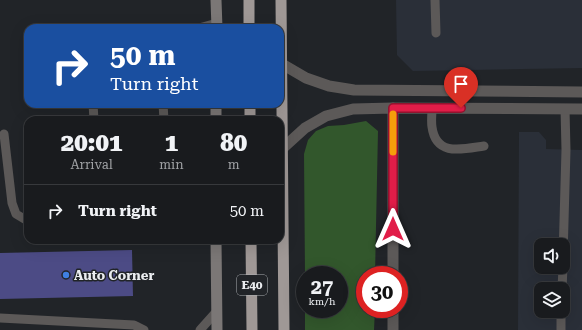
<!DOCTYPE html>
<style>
:root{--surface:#191b1e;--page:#222427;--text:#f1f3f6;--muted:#9fa1a4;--line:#37393c}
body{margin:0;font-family:"Roboto Serif",serif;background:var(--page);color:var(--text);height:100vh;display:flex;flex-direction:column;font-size:15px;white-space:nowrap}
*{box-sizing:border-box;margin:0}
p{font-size:13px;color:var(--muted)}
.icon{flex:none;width:22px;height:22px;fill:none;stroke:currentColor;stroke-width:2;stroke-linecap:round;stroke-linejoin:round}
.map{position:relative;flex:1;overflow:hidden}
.sheet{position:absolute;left:24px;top:116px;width:260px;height:128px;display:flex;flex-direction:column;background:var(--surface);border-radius:12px;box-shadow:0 4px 16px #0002,0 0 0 1px var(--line)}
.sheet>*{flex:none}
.hud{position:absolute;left:24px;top:24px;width:260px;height:84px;border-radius:12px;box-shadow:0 4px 16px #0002,0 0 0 1px var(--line);background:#1a4fa0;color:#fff;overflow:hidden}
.buttons{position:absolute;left:534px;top:238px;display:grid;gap:8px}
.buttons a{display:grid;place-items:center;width:36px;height:36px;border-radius:8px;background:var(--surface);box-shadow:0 4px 16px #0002,0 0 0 1px var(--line);font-size:20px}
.speed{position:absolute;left:296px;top:266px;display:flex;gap:8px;font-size:20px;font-weight:700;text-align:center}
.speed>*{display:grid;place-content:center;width:52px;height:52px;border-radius:50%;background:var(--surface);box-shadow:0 4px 16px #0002,0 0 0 1px var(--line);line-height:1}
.speed small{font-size:10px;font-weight:400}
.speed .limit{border:6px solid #d22;background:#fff;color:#111}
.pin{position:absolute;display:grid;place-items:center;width:34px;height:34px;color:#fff;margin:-41px -17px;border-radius:50% 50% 50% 0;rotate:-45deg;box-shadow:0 0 4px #0007}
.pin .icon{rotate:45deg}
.me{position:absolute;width:44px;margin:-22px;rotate:0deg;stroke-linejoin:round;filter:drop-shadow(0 0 3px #0008)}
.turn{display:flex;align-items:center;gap:14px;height:84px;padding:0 20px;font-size:18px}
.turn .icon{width:52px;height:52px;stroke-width:2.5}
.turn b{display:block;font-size:28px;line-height:34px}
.eta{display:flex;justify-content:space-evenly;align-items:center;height:68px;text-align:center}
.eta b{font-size:24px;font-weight:800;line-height:28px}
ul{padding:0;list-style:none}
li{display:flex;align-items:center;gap:12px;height:52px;padding:0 20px;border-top:1px solid var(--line)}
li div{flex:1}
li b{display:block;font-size:15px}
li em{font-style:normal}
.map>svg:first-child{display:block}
.built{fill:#2a2f38;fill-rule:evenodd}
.green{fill:#32572c}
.building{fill:#4c4b85}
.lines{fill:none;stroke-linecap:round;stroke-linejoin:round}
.service{stroke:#5c5958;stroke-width:9}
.minor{stroke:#5c5958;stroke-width:11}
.tertiary{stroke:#5c5958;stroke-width:11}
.secondary{stroke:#7b7776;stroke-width:11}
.trunk{stroke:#9f9896;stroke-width:11}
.route-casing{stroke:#92132f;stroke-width:10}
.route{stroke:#e11d48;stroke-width:7}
.slow{stroke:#f59e0b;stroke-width:7}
.shop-dot{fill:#3f7fe0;stroke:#212428;stroke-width:1.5}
.labels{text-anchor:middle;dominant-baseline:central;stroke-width:3;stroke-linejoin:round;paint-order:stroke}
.shield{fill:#212428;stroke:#aeb1b4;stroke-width:1}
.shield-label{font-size:12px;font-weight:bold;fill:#ebedf0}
.poi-label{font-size:13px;font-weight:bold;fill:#ebedf0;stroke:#212428;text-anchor:start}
</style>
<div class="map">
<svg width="582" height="330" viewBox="0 0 582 330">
<rect width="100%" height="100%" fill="#212428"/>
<path class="built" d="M 396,0 L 582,0 L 582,68 L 413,71 L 397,55 Z
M 519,132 L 539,132 L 546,140 L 546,149 L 582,150 L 582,330 L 518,330 ZM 541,245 L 563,245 L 563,267 L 541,267 ZM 541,289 L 563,289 L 563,311 L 541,311 Z"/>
<path class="green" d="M 366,121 L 378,131 L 375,275 L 365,275 L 365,309 L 375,309 L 374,330 L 305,330 L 305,309 L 339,309 L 339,275 L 305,275 L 304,154 L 308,140 L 316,131 L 328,126 L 344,125 Z"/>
<path class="building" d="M 132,250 L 133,296 L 0,299 L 0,253 Z"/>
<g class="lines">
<path class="service" d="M 435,0 L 436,33
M 199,28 L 217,23
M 93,104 L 94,120
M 163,104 L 164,120
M 432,108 C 432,114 431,121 432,127 C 436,157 463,149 484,146
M 4,134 L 12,203 L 16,214 L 26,220 L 28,220
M 563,257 L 566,150 L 565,109
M 562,289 L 563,267
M 0,318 L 134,325 L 144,330
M 200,330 L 217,311
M 561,330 L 561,311"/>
<path class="minor" d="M 393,108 L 393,275
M 393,309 L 393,330"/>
<path class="tertiary" d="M 282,64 L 306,78 L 329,86 L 354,90 L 582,92
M 283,148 L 305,128 L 326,116 L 353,109 L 393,108 L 582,109"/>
<path class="secondary" d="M 216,0 L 217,28
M 216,120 L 216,104
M 216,240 L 217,330"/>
<path class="trunk" d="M 249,0 L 249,28
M 281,0 L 284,330
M 250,104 L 250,120
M 251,240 L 252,330"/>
</g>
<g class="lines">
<g class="route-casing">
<path id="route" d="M 393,229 L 393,108 L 461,108"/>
</g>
<use href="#route" class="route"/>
<path class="slow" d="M 393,114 L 393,152"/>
</g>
<circle class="shop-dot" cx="66" cy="275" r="4"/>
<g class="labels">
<rect class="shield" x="237" y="275" width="30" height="20" rx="3"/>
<g class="shield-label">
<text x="252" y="285">E40</text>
</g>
<g class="poi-label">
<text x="74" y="275">Auto Corner</text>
</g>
</g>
</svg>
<div class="buttons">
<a><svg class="icon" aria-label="sound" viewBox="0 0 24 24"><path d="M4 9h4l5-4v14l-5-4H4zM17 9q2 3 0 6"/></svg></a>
<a><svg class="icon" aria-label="layers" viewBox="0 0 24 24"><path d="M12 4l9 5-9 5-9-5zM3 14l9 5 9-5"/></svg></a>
</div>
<div class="speed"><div>27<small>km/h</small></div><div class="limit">30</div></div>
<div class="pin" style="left:461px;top:108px;background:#d93025"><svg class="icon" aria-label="arrive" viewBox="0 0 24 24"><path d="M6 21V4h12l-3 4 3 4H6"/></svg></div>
<svg class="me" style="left:393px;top:229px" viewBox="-20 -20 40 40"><path d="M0-17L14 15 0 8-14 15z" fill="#e11d48" stroke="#fff" stroke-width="4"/></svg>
<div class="hud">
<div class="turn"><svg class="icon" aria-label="right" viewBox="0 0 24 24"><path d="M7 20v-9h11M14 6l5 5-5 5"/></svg><div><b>50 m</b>Turn right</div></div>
</div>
<section class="sheet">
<div class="eta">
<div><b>20:01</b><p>Arrival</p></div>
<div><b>1</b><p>min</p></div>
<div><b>80</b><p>m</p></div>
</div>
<ul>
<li><svg class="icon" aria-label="right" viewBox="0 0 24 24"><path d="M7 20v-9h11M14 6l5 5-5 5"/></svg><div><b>Turn right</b></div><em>50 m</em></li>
</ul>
</section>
</div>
